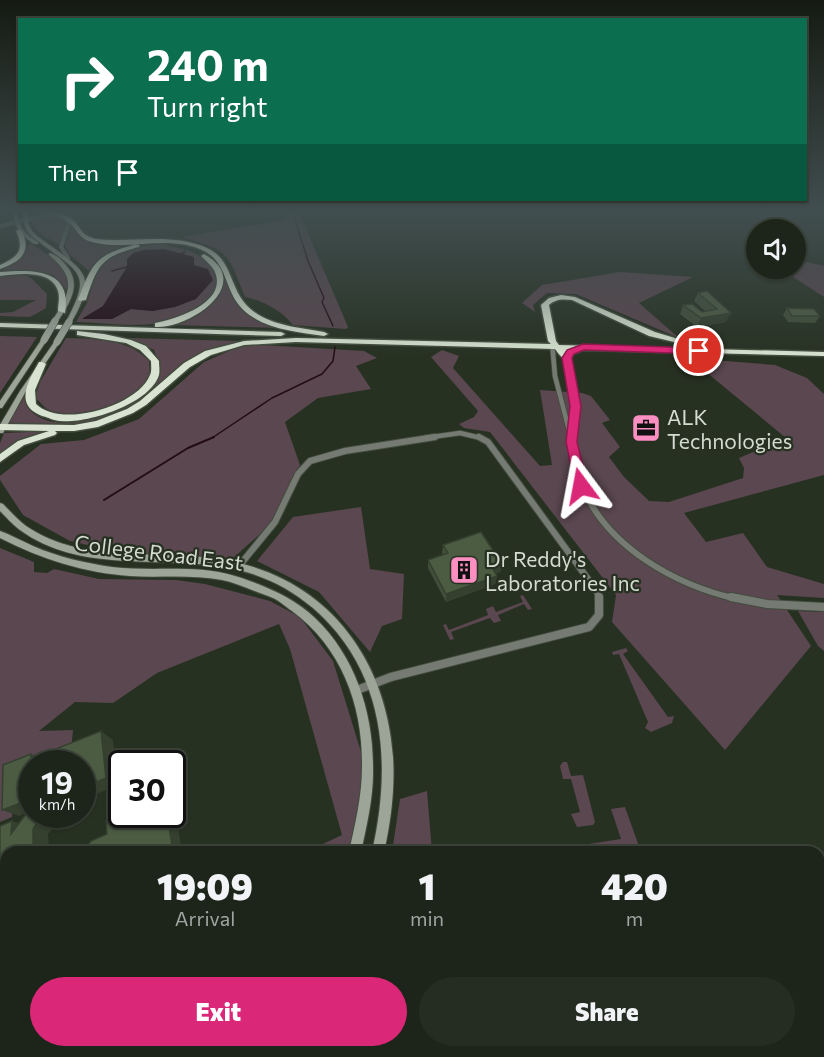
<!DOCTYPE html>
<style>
:root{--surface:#1d251a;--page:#252d23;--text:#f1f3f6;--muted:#a0a5a2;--line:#3b4239;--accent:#db2777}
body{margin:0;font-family:Commissioner,sans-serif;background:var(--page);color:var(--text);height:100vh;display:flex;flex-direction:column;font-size:22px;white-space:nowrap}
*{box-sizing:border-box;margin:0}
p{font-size:20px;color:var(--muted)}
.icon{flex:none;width:33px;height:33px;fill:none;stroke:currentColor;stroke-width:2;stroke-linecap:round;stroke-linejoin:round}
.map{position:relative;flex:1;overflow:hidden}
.panel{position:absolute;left:0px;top:846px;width:825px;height:212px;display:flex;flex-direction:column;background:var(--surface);border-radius:18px 18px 0 0;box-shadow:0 2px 4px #0004,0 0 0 2px var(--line)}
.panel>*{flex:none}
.banner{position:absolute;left:18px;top:18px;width:789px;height:183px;border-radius:0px;box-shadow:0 2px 4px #0004,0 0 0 2px var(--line);background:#0b6e4f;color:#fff;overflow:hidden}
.controls{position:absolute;left:746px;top:219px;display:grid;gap:12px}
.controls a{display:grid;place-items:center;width:60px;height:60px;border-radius:50%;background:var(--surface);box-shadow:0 2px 4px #0004,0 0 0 2px var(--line);font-size:30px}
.speed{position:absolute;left:18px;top:750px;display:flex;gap:12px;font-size:30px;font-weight:700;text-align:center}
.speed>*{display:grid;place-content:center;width:78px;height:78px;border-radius:50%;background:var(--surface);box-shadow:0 2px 4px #0004,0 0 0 2px var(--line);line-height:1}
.speed small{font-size:15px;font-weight:400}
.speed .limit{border:3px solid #111;border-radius:9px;background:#fff;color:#111}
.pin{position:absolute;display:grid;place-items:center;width:51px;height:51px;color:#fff;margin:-26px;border:3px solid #fff;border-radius:50%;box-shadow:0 2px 6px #0007}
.me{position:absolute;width:66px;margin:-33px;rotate:347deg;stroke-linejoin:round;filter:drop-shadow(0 0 4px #0008)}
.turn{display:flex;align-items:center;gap:21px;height:126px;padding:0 30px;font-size:27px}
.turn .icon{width:78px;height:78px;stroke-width:2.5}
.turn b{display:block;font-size:42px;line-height:51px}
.then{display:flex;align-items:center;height:57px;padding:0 30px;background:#0003;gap:12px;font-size:22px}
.eta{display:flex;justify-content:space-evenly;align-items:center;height:102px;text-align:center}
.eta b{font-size:36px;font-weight:800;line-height:42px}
.primary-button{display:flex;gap:12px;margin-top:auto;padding:12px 30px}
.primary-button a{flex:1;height:69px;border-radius:36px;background:var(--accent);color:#fff;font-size:24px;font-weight:800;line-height:69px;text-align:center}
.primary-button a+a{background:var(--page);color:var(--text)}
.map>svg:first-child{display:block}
.green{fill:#5a474f;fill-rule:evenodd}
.water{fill:#240c17}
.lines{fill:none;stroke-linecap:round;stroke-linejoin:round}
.stream-far1{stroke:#240c17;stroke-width:1.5}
.stream{stroke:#240c17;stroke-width:2}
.street-far3-casing{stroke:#434c3e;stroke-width:5}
.street-far2-casing{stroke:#434c3e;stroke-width:6}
.street-far1-casing{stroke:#434c3e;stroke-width:8}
.street-casing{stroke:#434c3e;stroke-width:10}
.secondary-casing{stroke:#434c3e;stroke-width:2}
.highway-casing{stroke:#434c3e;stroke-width:3}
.street-far3{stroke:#757a72;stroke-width:4}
.street-far2{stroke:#757a72;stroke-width:4.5}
.street-far1{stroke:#757a72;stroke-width:6}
.street{stroke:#757a72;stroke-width:8}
.secondary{fill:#9da598;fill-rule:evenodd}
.highway{fill:#d8e4d1;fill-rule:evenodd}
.secondary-bridge-casing{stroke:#434c3e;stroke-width:8;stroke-linecap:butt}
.secondary-bridge{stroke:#9da598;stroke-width:7}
.wall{fill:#414f3a}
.shaded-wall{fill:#35402f}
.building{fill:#4c5c43;stroke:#35402f;stroke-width:1.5}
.route{fill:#db2777;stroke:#8e194d;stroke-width:1.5}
.labels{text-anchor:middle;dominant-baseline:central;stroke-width:4.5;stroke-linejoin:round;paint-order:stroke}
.poi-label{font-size:21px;fill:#d5dbd1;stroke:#273122;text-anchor:start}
.street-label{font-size:21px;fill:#d5dbd1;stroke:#273122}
</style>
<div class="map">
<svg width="824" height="1057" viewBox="0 0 824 1057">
<rect width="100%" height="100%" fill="#273122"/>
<path class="green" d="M 290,210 L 298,210 L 348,327 L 346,329 L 293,325 C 281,310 264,301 245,297 C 227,252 230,251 182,237 L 285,220 Z
M 45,217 L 59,217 L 66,221 L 67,226 L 59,244 C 46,238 36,233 30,219 Z
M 72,225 C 89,251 118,243 146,242 C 125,247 100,252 89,271 L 69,254 L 65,246 Z
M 30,243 C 48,255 71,266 69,292 L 53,275 L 27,270 L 0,273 L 0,268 L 21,257 Z
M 160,244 C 187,250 207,251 219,280 C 216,286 213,295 209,300 C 179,335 116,323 76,322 L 87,303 L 99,265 L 110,257 L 136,247 ZM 127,267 L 153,311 L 131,309 L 112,319 L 83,318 L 103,306 Z
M 807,262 L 824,266 L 824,297 L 787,273 Z
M 225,272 L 245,310 L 283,328 L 167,325 C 201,315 218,309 225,272 Z
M 620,272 L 693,277 L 639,303 L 679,338 L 576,294 L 547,293 L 533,305 L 535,312 L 522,303 L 542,285 Z
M 22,274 L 31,278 L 47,294 L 46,308 L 30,317 L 0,316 L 0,313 L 13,312 L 36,300 L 0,300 L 0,275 Z
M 0,336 L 37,337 L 0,393 Z
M 66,338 C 96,339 128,338 149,361 C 149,365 150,372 149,376 C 138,406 76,422 49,410 C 44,408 39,401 35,397 L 40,382 Z
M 129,338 L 240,341 C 226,345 209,348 197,356 C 173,372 153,396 128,409 C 90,428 51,425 11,425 L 10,421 L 25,395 C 26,400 27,406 31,411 C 55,437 121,414 143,395 C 151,387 156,378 161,369 L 154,350 Z
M 245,344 L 364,351 L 377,358 L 356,366 L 371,389 L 318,398 L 285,422 L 300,465 L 269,526 L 232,559 L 123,553 L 70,541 L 23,515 L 0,480 L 0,476 L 41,444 L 84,440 L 139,419 L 204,362 Z
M 442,350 L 459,356 L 453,368 L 540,466 L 552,465 L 540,390 L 582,393 L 591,396 L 610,420 L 602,423 L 620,447 L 609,457 L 624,477 L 649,501 L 669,502 L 743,478 L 744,468 L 739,458 L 786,438 L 706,372 L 680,367 L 680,361 L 688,358 L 775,365 L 807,378 L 824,394 L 824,475 L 684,513 L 706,542 L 743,533 L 767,567 L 824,584 L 824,598 L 777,595 L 811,646 L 725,750 L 612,622 L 616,595 L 490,432 L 464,428 L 459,424 L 474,417 L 478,411 L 431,357 Z
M 51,431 L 22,441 L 0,455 L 0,443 L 4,433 Z
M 361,507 L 370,569 L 404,574 L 402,619 L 382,626 L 370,652 L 319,592 L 257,561 L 293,517 Z
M 0,548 L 34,562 L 34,572 L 47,573 L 54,569 L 99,579 L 176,580 L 205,584 L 270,601 L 300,617 L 333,661 L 366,768 L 356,831 L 348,852 L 306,852 L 342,835 L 290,649 L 279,624 L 157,673 L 113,703 L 75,702 L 39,731 L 73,730 L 71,750 L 32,764 L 14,774 L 12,817 L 0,822 Z
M 523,595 L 532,609 L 528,610 L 524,604 L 498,615 L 501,621 L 494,623 L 490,618 L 451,632 L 454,639 L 450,640 L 443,625 L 446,624 L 449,630 L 488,615 L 486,609 L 493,606 L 496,612 L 523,602 L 520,596 Z
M 798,611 L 824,612 L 824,651 L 818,646 Z
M 626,648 L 628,651 L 623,654 L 668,717 L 674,716 L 672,723 L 651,732 L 645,728 L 648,722 L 619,654 L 613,655 L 612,652 Z
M 563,762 L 567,762 L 571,776 L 583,775 L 595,822 L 593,825 L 577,827 L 571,814 L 580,812 L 571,779 L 563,779 L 560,766 Z
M 427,791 L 432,852 L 392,852 L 400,799 Z
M 625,807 L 641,852 L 537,852 L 621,839 L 611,809 Z
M 11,1052 L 95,1052 L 95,1057 L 1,1057 Z"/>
<path class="water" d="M 164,249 L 194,257 L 194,265 L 208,269 L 213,280 L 196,299 L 175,307 L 153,311 L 131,309 L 112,319 L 82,319 L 103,306 L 127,267 L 127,259 L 133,253 L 144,250 Z"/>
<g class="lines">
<path class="stream-far1" d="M 292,210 L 308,261 L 324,298 L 322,302 L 333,326
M 179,255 L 185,252
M 112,271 L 130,266
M 212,438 L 272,398 L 322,374 L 333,361 L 335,347"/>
<path class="stream" d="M 104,500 L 188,448 L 214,437"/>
<g class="street-far3-casing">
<path id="street-far3" d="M 0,226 L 41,216 L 63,216 L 69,223 L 61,247 L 68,258"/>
</g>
<g class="street-far2-casing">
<path id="street-far2" d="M 552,342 L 555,376 L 571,438
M 567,358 L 576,406 L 572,438
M 425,438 L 460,433 L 481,438"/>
</g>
<g class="street-far1-casing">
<path id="street-far1" d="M 479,437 L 488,442 L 596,590 L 600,599
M 570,437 C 574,453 575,471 582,486 C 607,547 675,585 737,599
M 239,566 L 275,522 L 298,474 L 310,461 L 345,451 L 435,437"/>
</g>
<g class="street-casing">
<path id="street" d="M 731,597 L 767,604 L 824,607
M 357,690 L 391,677 L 589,627 L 599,615 L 599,597"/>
</g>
<g class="secondary-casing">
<path id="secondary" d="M 13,210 L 17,210 C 19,228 23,232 38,242 L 38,244 L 34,244 C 19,233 15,229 13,210 Z
M 23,210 L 27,210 C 28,216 28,224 31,229 C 34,235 43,240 48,244 C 87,272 97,277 71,323 L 66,322 C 91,274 82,274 43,245 C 38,241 28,234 26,229 C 23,224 24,216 23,210 Z
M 49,253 C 55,254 60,258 65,264 C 83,284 70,302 58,321 L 55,323 L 52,321 C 70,293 78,279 49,255 Z
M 44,338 L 47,340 L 2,408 L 0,408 L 0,401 L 42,339 Z
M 57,340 L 60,342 L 26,391 L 3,433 L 0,433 L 0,425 L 20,391 L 55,341 Z
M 0,503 L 3,504 C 10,511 18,520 26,526 C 85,566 158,548 225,560 C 326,578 386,657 393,757 C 395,789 391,821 384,852 L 372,852 C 392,764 386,671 313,608 C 287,586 257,572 223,567 C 156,556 79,573 20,530 C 13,525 6,517 0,511 Z
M 0,531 C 11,535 22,541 33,546 C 58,557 85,563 112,567 C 153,572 196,564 235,576 C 261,584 295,598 315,618 C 355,656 373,712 373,766 C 374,795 367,824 361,852 L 349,852 C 355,824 362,796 362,767 C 363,706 342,648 292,611 C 286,607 280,601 273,598 C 266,595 259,593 252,590 C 242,586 232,582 222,580 C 191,574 161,578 130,576 C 85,573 41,559 0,538 Z
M 279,1052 L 293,1052 L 291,1057 L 277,1057 Z
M 302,1052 L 316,1052 L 314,1057 L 300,1057 Z"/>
</g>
<g class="highway-casing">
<path id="highway" d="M 39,210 C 49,210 65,213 73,220 C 83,230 80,234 95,239 C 132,243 174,232 209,249 C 229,259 230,281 241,298 C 258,325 296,327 324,332 L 328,334 L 324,336 C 291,331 248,328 232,294 C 225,279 222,261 206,252 C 170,233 129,252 92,242 C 76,238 77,226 65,220 C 57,215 47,214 39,210 Z
M 19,229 L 22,231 C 32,253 20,262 0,269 L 0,265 C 18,257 25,250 16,231 Z
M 137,244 L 140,246 L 139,247 C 101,257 98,264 86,300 L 80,301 L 78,300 C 93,261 96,255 137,244 Z
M 204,254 C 256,283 191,329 155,327 L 155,323 C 177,319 230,302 214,270 C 211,265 205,260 201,256 Z
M 16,271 C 47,270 71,277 65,313 L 58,311 C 58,304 60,298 58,291 C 51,269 18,274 0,276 L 0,272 Z
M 561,295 L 575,297 L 655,332 L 695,344 L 691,346 L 649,336 L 572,300 C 562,299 556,299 549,305 L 556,341 L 559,345 L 824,352 L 824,356 L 583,350 L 573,354 L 570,360 C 563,361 559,354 555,349 L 296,342 L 244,345 L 211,355 L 190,367 L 146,405 L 133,413 L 98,427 L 74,431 L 55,431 L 57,433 L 55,435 L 24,445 L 0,462 L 0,454 L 18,441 L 49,431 L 0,430 L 0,424 L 74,425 L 96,421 L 127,409 L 140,401 L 184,363 L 205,351 L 244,341 L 296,338 L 551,344 L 548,341 L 541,305 L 549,298 Z
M 0,323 L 281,332 L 285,334 L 281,336 L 0,327 Z
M 77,331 L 104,334 L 131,340 L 146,346 L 159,361 C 159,365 160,371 159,375 C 150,404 87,424 60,421 C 54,421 48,417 42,416 C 35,413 28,409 26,401 C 23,388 33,373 39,362 L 42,362 L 46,364 L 35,390 L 36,404 C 61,429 138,406 150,375 C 152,371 151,365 151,361 L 140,350 L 126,343 L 77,335 Z"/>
</g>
<use href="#street-far3" class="street-far3"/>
<use href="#street-far2" class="street-far2"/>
<use href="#street-far1" class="street-far1"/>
<use href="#street" class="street"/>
<use href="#secondary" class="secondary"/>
<use href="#highway" class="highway"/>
<g class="secondary-bridge-casing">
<path id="secondary-bridge" d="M 44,340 L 55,321
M 57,342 L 69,322"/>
</g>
<use href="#secondary-bridge" class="secondary-bridge"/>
</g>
<path class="wall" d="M 707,291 L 726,322 L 697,327 L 680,314 L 683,305 L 702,312 L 705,311 L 694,301 L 698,293 Z
M 787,308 L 820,316 L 815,323 L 788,322 L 783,315 Z
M 443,545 L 502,564 L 500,572 L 495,574 L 497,576 L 495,584 L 446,602 L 428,568 L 428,560 L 443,554 L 442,553 Z"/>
<path class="shaded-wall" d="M 731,313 L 726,322 L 697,327 L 701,318 Z
M 502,564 L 500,572 L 490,575 L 492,567 Z
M 497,576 L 495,584 L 446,602 L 446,594 Z
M 101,731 L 113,740 L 118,785 L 82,800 L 82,788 Z
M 31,754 L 46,761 L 31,759 Z
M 26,801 L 32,811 L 19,816 L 2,810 Z
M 172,801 L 174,802 L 182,852 L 173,852 L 167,814 L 172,814 Z
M 54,814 L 75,814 L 72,819 L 54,827 L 48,834 L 49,852 L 33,852 L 33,829 L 38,821 Z
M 12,821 L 28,826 L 11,834 Z
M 6,932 L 6,942 L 0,944 L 0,935 Z
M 6,1041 L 6,1047 L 0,1050 L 0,1044 Z"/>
<path class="building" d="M 707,291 L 731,313 L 701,318 L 683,305 L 692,304 L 702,312 L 717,309 L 698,293 Z
M 787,308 L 814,309 L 820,316 L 792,316 Z
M 481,532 L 502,564 L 492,567 L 497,576 L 446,594 L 428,560 L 448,553 L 443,545 Z
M 101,731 L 106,778 L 82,788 L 82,764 L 32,764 L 32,814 L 54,814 L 38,821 L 33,829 L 33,852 L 6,852 L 6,932 L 0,935 L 0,826 L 12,821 L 11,834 L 26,814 L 26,801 L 2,810 L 3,765 L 31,754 L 31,759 Z
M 122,814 L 167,814 L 173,852 L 82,852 L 84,851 L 91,841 L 107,834 L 106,821 Z
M 6,1001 L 6,1041 L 0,1044 L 0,1004 Z"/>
<linearGradient id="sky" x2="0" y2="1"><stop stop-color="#151b13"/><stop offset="0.59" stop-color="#414e4f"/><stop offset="1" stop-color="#414e4f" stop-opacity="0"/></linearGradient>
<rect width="824" height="358" fill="url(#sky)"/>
<path class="route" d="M 583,344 L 699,348 L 704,351 L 699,354 L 584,350 L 574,354 L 572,358 L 581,406 L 577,442 L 588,486 L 581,490 L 575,486 L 566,442 L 570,406 L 562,358 L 567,350 Z"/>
<defs>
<g id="office-square" transform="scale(1.5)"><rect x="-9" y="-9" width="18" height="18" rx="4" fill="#fc8fc2" stroke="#273122"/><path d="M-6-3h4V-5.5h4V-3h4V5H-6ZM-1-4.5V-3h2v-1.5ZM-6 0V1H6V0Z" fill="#111"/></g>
<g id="building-square" transform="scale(1.5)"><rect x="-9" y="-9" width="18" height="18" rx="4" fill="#fc8fc2" stroke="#273122"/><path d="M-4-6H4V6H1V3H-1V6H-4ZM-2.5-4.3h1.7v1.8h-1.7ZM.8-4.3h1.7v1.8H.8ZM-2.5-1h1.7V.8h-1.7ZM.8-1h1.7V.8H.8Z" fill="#111"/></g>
</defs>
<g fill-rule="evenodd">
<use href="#office-square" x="646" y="428"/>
<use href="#building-square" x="464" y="570"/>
</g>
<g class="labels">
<g class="poi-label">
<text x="667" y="416">ALK<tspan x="667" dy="24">Technologies</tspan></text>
<text x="485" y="558">Dr Reddy's<tspan x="485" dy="24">Laboratories Inc</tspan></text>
</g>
<g class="street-label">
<text transform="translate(159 552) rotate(7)">College Road East</text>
</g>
</g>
</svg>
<div class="controls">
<a><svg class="icon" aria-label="sound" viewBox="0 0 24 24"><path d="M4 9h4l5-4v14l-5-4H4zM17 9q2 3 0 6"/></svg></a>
</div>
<div class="speed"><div>19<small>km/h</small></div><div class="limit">30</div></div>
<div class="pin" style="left:699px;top:351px;background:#d93025"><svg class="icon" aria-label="arrive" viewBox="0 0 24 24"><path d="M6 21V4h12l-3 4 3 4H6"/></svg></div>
<svg class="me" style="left:581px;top:486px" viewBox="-20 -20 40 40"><path d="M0-17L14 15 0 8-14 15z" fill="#db2777" stroke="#fff" stroke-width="4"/></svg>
<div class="banner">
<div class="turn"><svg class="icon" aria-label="right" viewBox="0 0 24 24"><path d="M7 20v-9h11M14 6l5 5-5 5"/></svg><div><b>240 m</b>Turn right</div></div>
<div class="then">Then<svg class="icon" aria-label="arrive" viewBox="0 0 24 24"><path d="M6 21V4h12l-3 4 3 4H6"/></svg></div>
</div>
<section class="panel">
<div class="eta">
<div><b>19:09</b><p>Arrival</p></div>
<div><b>1</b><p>min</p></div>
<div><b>420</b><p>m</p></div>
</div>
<div class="primary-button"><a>Exit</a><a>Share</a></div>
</section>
</div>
